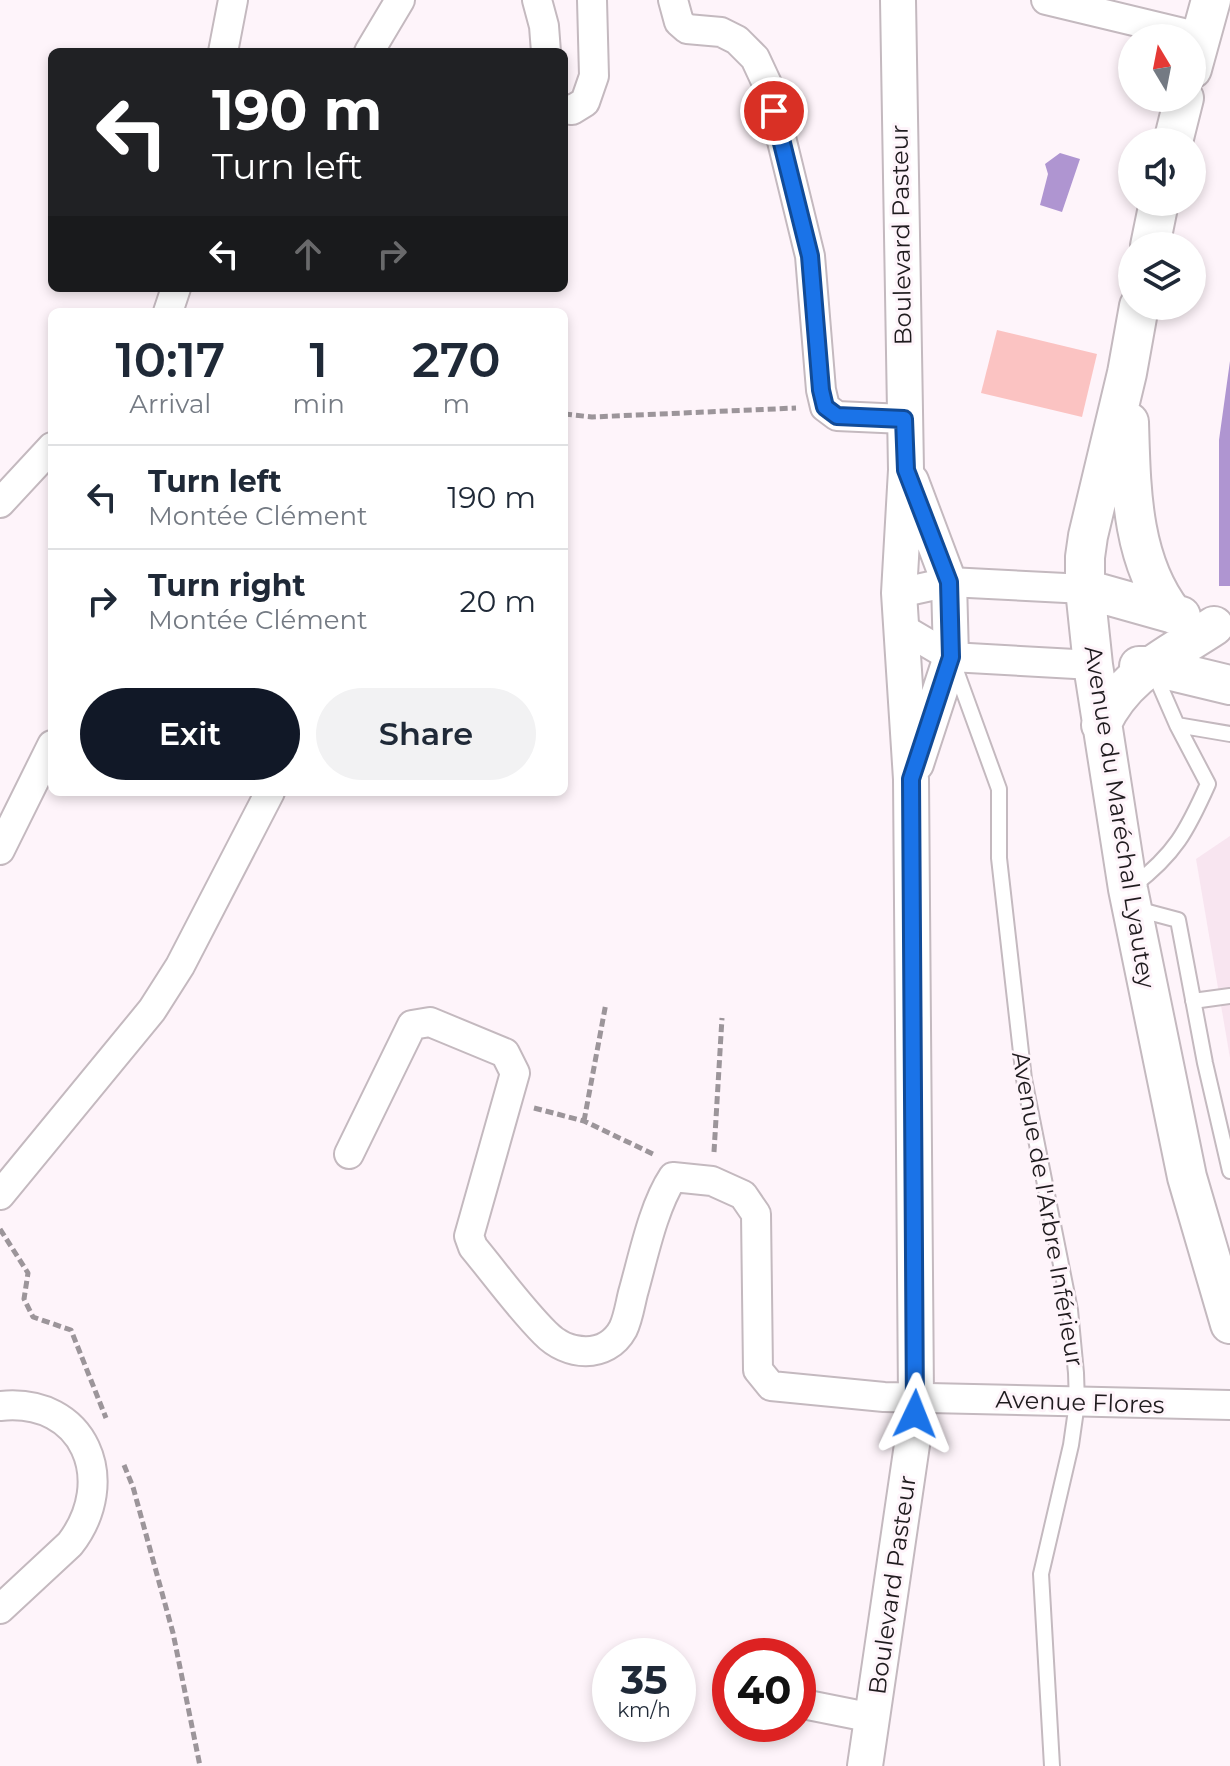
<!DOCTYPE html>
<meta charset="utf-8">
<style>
:root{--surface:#fff;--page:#f2f2f3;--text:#1f2937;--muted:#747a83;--line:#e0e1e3;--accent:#111827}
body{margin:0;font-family:Montserrat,sans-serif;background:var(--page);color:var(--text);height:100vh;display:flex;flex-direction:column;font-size:30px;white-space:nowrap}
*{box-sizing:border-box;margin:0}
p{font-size:26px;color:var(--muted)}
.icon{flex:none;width:44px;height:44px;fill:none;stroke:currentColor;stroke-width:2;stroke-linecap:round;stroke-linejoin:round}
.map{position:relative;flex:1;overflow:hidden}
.drawer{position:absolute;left:48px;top:308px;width:520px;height:488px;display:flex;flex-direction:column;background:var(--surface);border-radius:12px;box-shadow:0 4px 12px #0003}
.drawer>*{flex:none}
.banner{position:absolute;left:48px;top:48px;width:520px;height:244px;border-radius:12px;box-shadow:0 4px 12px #0003;background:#202124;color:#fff;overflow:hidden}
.needle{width:52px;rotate:350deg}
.fabs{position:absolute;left:1118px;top:24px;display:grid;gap:16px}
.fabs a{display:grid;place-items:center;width:88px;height:88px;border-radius:50%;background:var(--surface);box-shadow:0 4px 12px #0003;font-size:40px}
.speed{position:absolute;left:592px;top:1638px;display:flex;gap:16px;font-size:40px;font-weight:700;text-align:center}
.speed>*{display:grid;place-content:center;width:104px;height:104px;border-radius:50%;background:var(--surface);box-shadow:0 4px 12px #0003;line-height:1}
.speed small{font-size:20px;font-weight:400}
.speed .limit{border:12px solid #d22;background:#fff;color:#111}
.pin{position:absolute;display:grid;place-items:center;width:68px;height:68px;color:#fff;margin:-34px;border:4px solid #fff;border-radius:50%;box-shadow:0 2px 8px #0007}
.me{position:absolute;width:88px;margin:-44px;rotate:2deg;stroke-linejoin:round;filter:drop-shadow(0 0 6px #0008)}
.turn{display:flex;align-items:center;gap:28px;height:168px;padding:0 32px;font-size:36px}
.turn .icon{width:104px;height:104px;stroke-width:2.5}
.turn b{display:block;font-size:56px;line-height:68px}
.lanes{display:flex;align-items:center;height:76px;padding:0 32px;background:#0003;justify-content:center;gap:40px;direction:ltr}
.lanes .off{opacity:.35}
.eta{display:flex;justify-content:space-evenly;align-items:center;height:136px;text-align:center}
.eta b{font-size:48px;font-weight:600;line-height:56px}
.cta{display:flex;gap:16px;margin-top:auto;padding:16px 32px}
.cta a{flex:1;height:92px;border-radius:48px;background:var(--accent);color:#fff;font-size:32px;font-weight:600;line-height:92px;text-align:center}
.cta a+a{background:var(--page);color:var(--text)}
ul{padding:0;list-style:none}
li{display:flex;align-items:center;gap:24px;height:104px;padding:0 32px;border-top:2px solid var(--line)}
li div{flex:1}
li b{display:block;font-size:30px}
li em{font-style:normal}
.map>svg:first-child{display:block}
.built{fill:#f8e5f0}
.green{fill:#fbc3c2}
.water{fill:#af95d1}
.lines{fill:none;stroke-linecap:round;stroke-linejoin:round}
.service-casing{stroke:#c4b9bf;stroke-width:18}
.minor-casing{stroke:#c4b9bf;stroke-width:32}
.tertiary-casing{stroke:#c4b9bf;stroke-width:38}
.secondary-casing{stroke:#c4b9bf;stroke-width:42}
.path{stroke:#9c959a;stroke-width:5;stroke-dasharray:8 4;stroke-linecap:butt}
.service{stroke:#fff;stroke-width:14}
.minor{stroke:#fff;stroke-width:28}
.tertiary{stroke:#fff;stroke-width:34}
.secondary{stroke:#fff;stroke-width:38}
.route-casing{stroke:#114b97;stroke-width:20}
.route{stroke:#1a73e8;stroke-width:14}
.labels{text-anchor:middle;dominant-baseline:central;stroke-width:6;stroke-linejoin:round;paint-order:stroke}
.street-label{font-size:24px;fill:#1f1b1e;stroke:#fef4fa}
</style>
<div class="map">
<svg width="1230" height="1766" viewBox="0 0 1230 1766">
<rect width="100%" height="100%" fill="#fef4fa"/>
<path class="built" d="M 1230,836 L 1230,1058 L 1196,859 Z"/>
<path class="green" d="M 997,330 L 1097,354 L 1082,417 L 981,393 Z"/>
<path class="water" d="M 1060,153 L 1080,159 L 1062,212 L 1040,205 L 1048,174 L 1045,164 Z
M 1230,361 L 1230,586 L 1219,586 L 1219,440 Z"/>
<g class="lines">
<g class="service-casing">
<path id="service" d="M 954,665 L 999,789 L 999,858 L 1024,1079 L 1070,1310 L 1076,1373 L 1077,1403 L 1071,1445 L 1041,1574 L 1052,1766
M 1153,670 L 1177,725 L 1230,734
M 1133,886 C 1175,854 1187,831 1208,784 L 1177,725
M 1133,908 L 1178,920 L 1205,1063 L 1230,1171
M 1193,1001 L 1230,996"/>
</g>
<g class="minor-casing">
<path id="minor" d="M 537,0 L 544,26 L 546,52
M 673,0 L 679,22 L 687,29 L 721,32 L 737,40 L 755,58 L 769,88 L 810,256 L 821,390 L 825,407 L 837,416 L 904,419
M 1046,0 L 1200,37
M 223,52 L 233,0
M 369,52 L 400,0
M 564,109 L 572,110 L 585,102 L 594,76 L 592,0
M 168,312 L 176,288
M 0,503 L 52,447
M 899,593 L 949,582 L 1085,589
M 900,627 L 951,657 L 1093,665
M 0,850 L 52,745
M 349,1154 L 412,1025 L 430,1022 L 505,1053 L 515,1073 L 469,1236 L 473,1247 C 497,1276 519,1307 545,1333 C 567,1356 606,1360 623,1329 C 628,1319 630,1305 633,1293 C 643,1258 653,1207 673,1177 L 712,1181 L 743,1195 L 756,1214 L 758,1370 L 771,1386 L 884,1397 L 1230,1405
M 0,1195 L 152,1010 L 180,966 L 270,792
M 0,1406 C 85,1397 119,1481 70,1544 L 0,1609
M 798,1703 L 873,1718"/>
</g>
<g class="tertiary-casing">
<path id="tertiary" d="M 911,481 L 949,582 L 951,657 L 916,764
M 865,1766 L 914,1431 L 916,1398 L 911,779 L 899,593 L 906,470 L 898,0"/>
</g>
<g class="secondary-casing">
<path id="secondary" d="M 1192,69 L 1211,0
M 1173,142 L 1184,98
M 1150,246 L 1159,202
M 1139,306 L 1127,373 L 1088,536 L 1085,557 L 1085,589 L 1093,665 L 1128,889 L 1187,1177 L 1230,1324
M 1129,422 C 1131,488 1131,560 1173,614
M 1085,589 L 1181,616
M 1139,666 L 1151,666 L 1230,685
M 1101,725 C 1125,673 1169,656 1214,626"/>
</g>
<path class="path" d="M 564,414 L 592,417 L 796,408
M 534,1108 L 584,1121 L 655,1155
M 584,1121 L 606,1003
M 714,1152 L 722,1018
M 0,1229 L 28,1273 L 24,1299 L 33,1317 L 71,1330 L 106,1418
M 124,1465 L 133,1487 L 173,1633 L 200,1766"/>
<use href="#service" class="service"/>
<use href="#minor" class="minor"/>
<use href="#tertiary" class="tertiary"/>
<use href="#secondary" class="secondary"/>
</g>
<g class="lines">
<g class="route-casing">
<path id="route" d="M 774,111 L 810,256 L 821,390 L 825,407 L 837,416 L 904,419 L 906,470 L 949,582 L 951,657 L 911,779 L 915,1414"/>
</g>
<use href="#route" class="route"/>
</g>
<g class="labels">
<g class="street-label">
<text transform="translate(901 235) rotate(-91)">Boulevard Pasteur</text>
<text transform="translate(1120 817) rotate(81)">Avenue du Maréchal Lyautey</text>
<text transform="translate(1048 1209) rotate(80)">Avenue de l'Arbre Inférieur</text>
<text transform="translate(1080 1402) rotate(2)">Avenue Flores</text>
<text transform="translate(892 1585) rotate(-82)">Boulevard Pasteur</text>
</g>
</g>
</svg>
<div class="fabs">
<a><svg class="needle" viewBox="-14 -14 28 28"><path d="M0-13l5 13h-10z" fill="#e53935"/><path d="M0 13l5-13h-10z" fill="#747a83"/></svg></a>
<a><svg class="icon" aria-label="sound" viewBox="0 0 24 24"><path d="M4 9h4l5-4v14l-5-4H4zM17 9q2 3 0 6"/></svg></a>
<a><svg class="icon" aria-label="layers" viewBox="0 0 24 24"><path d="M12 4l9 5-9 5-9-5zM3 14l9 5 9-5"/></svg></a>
</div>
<div class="speed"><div>35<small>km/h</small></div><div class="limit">40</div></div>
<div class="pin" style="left:774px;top:111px;background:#d93025"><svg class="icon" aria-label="arrive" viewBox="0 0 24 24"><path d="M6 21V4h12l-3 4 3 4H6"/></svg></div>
<svg class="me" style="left:915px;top:1414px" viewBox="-20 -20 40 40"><path d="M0-17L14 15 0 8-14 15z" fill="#1a73e8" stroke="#fff" stroke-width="4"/></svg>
<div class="banner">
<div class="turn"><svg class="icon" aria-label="left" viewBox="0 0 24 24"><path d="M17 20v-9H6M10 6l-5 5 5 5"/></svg><div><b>190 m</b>Turn left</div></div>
<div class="lanes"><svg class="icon" aria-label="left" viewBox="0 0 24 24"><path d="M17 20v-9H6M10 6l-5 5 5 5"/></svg><svg class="icon off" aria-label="ahead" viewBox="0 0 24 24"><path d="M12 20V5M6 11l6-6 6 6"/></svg><svg class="icon off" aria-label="right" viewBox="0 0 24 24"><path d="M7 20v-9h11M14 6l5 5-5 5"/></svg></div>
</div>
<section class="drawer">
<div class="eta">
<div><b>10:17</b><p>Arrival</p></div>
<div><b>1</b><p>min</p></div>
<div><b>270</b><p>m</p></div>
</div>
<ul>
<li><svg class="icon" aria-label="left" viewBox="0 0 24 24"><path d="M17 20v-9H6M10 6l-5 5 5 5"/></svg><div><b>Turn left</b><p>Montée Clément</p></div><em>190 m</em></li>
<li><svg class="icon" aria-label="right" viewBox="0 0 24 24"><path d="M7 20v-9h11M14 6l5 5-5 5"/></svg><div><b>Turn right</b><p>Montée Clément</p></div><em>20 m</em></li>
</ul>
<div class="cta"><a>Exit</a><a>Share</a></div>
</section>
</div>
